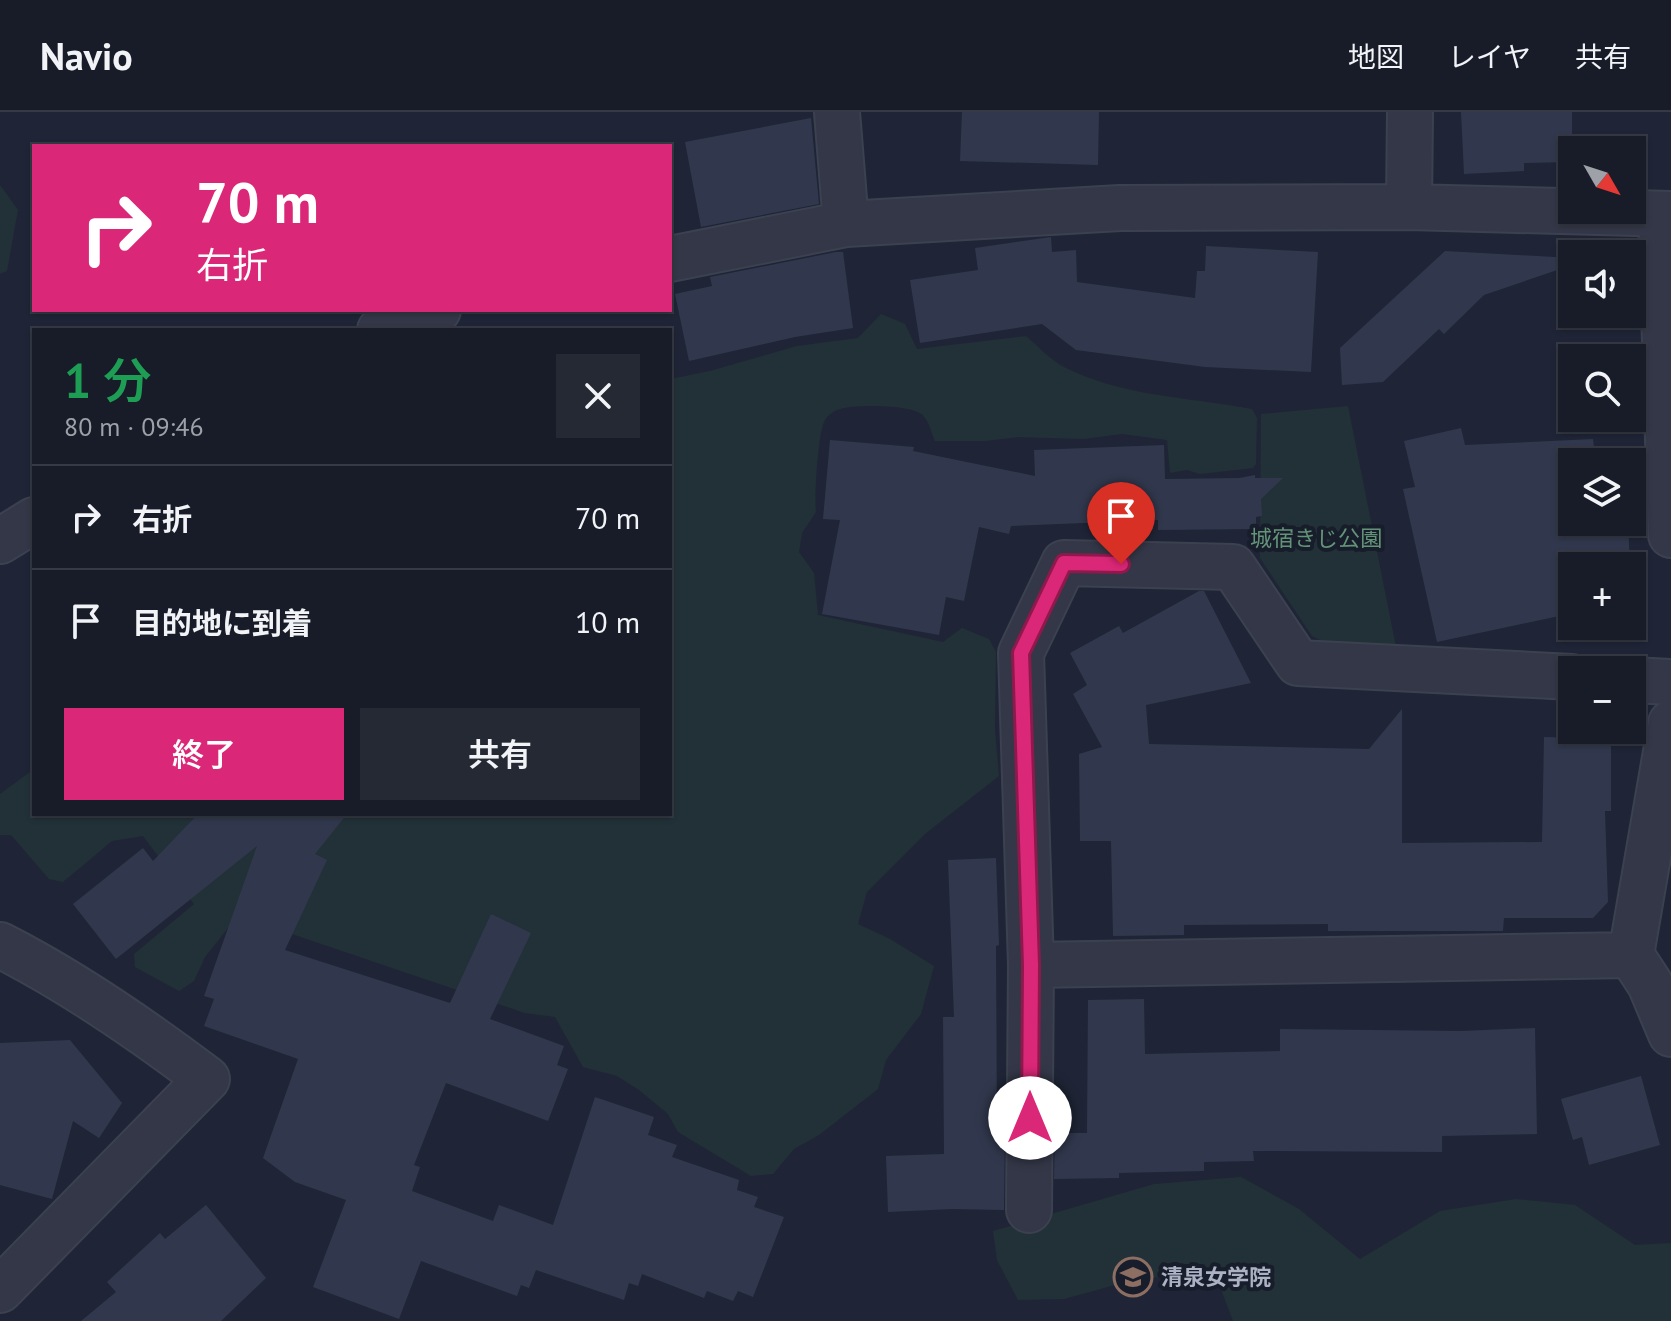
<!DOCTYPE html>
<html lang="ja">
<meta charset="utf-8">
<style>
:root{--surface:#171c28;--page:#242934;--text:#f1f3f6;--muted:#9ea1a8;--line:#363a45;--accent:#db2777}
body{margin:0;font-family:"PT Sans","Noto Sans JP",sans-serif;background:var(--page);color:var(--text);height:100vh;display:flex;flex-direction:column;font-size:30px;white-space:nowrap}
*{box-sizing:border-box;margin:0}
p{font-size:26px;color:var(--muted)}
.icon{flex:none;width:44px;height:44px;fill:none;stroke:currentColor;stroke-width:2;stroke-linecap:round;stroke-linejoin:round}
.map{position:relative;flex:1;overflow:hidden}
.side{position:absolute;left:32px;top:216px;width:640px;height:488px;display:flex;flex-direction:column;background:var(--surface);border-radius:0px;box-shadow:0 2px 6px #0004,0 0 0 2px var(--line)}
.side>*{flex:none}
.guide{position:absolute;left:32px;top:32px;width:640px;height:168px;border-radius:0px;box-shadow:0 2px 6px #0004,0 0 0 2px var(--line);background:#db2777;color:#fff;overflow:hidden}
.needle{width:52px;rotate:129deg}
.buttons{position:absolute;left:1558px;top:24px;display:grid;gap:16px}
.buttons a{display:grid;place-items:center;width:88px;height:88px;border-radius:0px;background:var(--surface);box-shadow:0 2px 6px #0004,0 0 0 2px var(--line);font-size:40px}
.pin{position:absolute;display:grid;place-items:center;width:68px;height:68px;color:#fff;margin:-82px -34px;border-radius:50% 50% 50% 0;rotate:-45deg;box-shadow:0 0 8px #0007}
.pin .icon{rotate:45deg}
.me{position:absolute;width:88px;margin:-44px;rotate:0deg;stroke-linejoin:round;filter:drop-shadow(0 0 6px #0008)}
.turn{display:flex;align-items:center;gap:28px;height:168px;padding:0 32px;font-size:36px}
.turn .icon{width:104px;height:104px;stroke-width:2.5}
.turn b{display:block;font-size:56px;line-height:68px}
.round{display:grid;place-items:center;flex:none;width:84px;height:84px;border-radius:0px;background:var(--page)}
.head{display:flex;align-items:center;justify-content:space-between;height:136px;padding:0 32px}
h1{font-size:48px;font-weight:600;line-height:60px;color:#1e9e55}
.button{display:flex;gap:16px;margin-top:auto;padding:16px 32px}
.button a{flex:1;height:92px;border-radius:0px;background:var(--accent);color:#fff;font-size:32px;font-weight:600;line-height:92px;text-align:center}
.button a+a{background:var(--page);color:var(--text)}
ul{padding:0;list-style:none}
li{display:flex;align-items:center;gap:24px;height:104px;padding:0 32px;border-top:2px solid var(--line)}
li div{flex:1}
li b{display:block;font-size:30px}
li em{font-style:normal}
header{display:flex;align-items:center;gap:48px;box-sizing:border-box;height:112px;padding:0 40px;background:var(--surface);border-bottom:2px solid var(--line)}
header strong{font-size:38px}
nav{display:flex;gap:44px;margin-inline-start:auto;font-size:28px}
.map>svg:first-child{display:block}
.green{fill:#213137}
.building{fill:#31384d}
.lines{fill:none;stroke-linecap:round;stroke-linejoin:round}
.minor-casing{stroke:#3c4150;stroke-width:48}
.minor{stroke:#333747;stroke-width:44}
.route-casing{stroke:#8e194d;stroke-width:20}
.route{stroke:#db2777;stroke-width:14}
.labels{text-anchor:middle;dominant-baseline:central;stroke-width:8;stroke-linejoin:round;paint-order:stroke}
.park-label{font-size:22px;fill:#649478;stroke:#181d2b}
.poi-label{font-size:22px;font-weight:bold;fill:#adb1c4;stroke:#181d2b;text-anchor:start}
</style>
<header>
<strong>Navio</strong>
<nav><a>地図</a><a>レイヤ</a><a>共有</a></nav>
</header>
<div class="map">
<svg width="1671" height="1209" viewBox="0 0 1671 1209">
<rect width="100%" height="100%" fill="#1f2536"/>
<path class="green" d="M 0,73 L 18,98 L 7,159 L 0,162 Z
M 881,202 L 905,212 L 917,237 L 1026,224 C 1038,234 1050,248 1064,255 C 1123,285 1189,285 1252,297 L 1257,306 L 1256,352 L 1253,356 L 1200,362 L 1187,358 L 1170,361 L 1167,328 L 1122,322 L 1083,327 L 1018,325 L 985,329 L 935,329 C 931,320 929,307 920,301 C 908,293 854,292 840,297 C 835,298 827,304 825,308 C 818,319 814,386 816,400 L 802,421 L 799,440 L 814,461 L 818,503 L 943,530 L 962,516 L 989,527 L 996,540 L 995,617 L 999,664 L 925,722 L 867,780 L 858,812 L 890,827 L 934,854 L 921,902 L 886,948 L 878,977 L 819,1023 L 794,1037 L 773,1062 L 751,1064 L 678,1020 L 668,1002 L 639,978 L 617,964 L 583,955 L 555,905 L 525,901 L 292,822 L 232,811 L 205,845 L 194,869 L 179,879 L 135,855 L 134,842 L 194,792 L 143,724 L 112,729 L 63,770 L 49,767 L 11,723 L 0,723 L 0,682 L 34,657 L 34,702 L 670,702 L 670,267 L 710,259 L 797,234 L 858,226 Z
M 1348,294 L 1396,535 L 1336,536 L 1312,524 L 1260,446 L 1261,302 Z
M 1241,1065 L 1299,1097 L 1360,1147 L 1440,1099 L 1516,1087 L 1575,1093 L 1635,1133 L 1671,1131 L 1671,1209 L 1233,1209 L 1217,1167 L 1144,1165 L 1064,1187 L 1018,1188 L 997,1148 L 993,1119 L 1154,1072 Z"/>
<path class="building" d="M 962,0 L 1099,0 L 1098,53 L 960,49 Z
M 1461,0 L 1572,0 L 1572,50 L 1524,51 L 1524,59 L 1464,62 Z
M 811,6 L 819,92 L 701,115 L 685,30 Z
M 1051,125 L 1052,140 L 1076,138 L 1077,170 L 1195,186 L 1197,159 L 1205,159 L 1206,134 L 1318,140 L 1311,260 L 1205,255 L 1076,238 L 1042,212 L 920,231 L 910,168 L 978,158 L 975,136 Z
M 1445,139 L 1572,146 L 1572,153 L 1484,183 L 1444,222 L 1439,217 L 1383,270 L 1342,273 L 1340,236 Z
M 836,140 L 843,140 L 853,216 L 795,225 L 689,249 L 675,182 L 712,174 L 710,165 Z
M 1461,316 L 1465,333 L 1593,327 L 1594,335 L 1624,335 L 1625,350 L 1572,350 L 1572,410 L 1628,410 L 1630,454 L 1572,454 L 1572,514 L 1632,514 L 1632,499 L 1633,521 L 1565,527 L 1564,503 L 1437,530 L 1403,377 L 1415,375 L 1404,329 Z
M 830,328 L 914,335 L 913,339 L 1035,364 L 1034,338 L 1164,333 L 1165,367 L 1239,366 L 1255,363 L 1255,366 L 1283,366 L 1261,387 L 1262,404 L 1256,405 L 1256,417 L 1158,418 L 1158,408 L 1011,414 L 1009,422 L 979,415 L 964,489 L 946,485 L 939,523 L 822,502 L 840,408 L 823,407 Z
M 1199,479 L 1204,479 L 1251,571 L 1146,593 L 1149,632 L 1369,637 L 1402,597 L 1402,731 L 1542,730 L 1544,625 L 1611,627 L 1611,699 L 1605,699 L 1608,790 L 1593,806 L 1504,806 L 1503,819 L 1328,819 L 1328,812 L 1184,813 L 1184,823 L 1113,824 L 1111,729 L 1080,729 L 1079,642 L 1102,635 L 1073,582 L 1087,573 L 1070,541 L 1119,514 L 1123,521 Z
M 198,702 L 347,702 L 315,742 L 327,748 L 285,838 L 450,891 L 491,802 L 531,821 L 490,907 L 564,934 L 557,953 L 568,957 L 548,1009 L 446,971 L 414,1053 L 420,1055 L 412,1079 L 493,1109 L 499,1093 L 553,1113 L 595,985 L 654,1005 L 648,1023 L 677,1033 L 672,1045 L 739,1068 L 737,1078 L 758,1085 L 754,1095 L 784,1105 L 753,1185 L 738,1179 L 733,1189 L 707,1179 L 704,1186 L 642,1162 L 638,1174 L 629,1171 L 624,1188 L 536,1158 L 529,1176 L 521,1173 L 517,1184 L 421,1149 L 399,1207 L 313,1175 L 346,1088 L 295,1070 L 263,1046 L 298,947 L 204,914 L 214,887 L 204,884 L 257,734 L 116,847 L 73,792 L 143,736 L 153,749 Z
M 996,746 L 999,833 L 996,834 L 997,1022 L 1005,1022 L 1004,1098 L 952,1097 L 888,1100 L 886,1044 L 944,1042 L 943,905 L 954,905 L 948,748 Z
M 1144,887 L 1145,942 L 1280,939 L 1280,917 L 1461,919 L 1535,916 L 1537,1022 L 1442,1024 L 1442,1040 L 1253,1039 L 1254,1049 L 1204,1050 L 1204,1059 L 1119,1061 L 1119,1066 L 1054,1067 L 1055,1021 L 1087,1021 L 1088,888 Z
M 70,928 L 122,991 L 99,1026 L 73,1009 L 52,1087 L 0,1073 L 0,931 Z
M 1641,964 L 1660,1033 L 1589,1053 L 1582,1025 L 1573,1028 L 1561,987 Z
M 206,1093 L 266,1166 L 221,1209 L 81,1209 L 116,1180 L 107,1170 L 160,1121 L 165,1127 Z"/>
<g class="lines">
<g class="minor-casing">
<path id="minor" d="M 837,0 L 846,112
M 1409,95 L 1410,0
M 1661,103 L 1671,423
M 670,147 L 846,112 L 1120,96 L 1409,95 L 1671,102
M 380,218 L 438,198
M 0,429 L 34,408
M 1632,568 L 1671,570
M 1671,611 L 1631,843 L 1650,872 L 1671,922
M 0,833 C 73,870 141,917 207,967 L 0,1178
M 1031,853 L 1631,843
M 1029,1098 L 1031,853 L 1021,541 L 1064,451 L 1233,455 L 1298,551 L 1572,565"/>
</g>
<use href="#minor" class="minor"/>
</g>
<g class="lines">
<g class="route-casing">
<path id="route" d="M 1030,1006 L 1031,853 L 1021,541 L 1064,451 L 1121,452"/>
</g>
<use href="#route" class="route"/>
</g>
<defs>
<g id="school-ring" transform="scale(2)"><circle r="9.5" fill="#181d2b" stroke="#8d6e63" stroke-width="1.5"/><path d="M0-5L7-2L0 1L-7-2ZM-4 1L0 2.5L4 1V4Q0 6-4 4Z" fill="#8d6e63"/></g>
</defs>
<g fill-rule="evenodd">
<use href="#school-ring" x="1133" y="1165"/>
</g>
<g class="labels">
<g class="park-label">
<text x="1316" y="426">城宿きじ公園</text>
</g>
<g class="poi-label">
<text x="1161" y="1165">清泉女学院</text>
</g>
</g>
</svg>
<div class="buttons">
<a><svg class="needle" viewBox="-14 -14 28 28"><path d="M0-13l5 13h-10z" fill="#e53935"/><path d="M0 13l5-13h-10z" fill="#9ea1a8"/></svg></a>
<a><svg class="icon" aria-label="sound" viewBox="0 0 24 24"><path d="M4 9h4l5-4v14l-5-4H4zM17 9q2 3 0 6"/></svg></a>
<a><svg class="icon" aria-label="search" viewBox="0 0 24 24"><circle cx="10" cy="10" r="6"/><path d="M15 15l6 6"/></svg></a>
<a><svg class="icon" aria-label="layers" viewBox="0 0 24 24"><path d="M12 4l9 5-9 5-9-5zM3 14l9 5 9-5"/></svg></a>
<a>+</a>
<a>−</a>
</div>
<div class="pin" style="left:1121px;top:452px;background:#d93025"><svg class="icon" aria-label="arrive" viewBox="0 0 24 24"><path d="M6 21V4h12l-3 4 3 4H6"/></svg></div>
<svg class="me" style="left:1030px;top:1006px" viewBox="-20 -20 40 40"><circle r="19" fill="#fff"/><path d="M0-13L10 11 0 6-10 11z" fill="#db2777"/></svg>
<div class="guide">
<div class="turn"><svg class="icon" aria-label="right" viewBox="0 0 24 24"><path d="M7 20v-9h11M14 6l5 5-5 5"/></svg><div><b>70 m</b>右折</div></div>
</div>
<section class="side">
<div class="head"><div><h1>1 分</h1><p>80 m · 09:46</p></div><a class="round"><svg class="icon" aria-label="close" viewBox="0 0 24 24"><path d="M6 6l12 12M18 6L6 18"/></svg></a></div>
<ul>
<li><svg class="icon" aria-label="right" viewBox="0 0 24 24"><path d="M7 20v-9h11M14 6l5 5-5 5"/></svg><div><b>右折</b></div><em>70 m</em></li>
<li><svg class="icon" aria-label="arrive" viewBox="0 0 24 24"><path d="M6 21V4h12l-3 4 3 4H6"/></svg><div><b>目的地に到着</b></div><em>10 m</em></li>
</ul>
<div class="button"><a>終了</a><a>共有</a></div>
</section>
</div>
